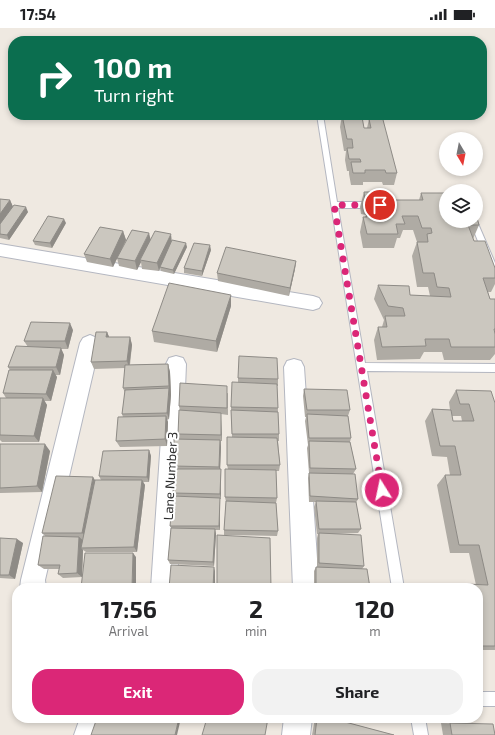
<!DOCTYPE html>
<style>
:root{--surface:#fff;--page:#f2f2f2;--text:#202124;--muted:#757577;--accent:#db2777}
body{margin:0;font-family:"Exo 2",sans-serif;background:var(--page);color:var(--text);height:100vh;display:flex;flex-direction:column;font-size:15px;white-space:nowrap}
*{box-sizing:border-box;margin:0}
p{font-size:13px;color:var(--muted)}
.icon{flex:none;width:22px;height:22px;fill:none;stroke:currentColor;stroke-width:2;stroke-linecap:round;stroke-linejoin:round}
.map{position:relative;flex:1;overflow:hidden}
.sheet{position:absolute;left:12px;top:555px;width:471px;height:140px;display:flex;flex-direction:column;background:var(--surface);border-radius:16px;box-shadow:0 2px 6px #0003}
.sheet>*{flex:none}
.guide{position:absolute;left:8px;top:8px;width:479px;height:84px;border-radius:16px;box-shadow:0 2px 6px #0003;background:#0b6e4f;color:#fff;overflow:hidden}
.needle{width:26px;rotate:170deg}
.controls{position:absolute;left:439px;top:104px;display:grid;gap:8px}
.controls a{display:grid;place-items:center;width:44px;height:44px;border-radius:50%;background:var(--surface);box-shadow:0 2px 6px #0003;font-size:20px}
.pin{position:absolute;display:grid;place-items:center;width:34px;height:34px;color:#fff;margin:-17px;border:2px solid #fff;border-radius:50%;box-shadow:0 1px 4px #0007}
.me{position:absolute;width:44px;margin:-22px;rotate:350deg;stroke-linejoin:round;filter:drop-shadow(0 0 3px #0008)}
.turn{display:flex;align-items:center;gap:14px;height:84px;padding:0 20px;font-size:18px}
.turn .icon{width:52px;height:52px;stroke-width:2.5}
.turn b{display:block;font-size:28px;line-height:34px}
.eta{display:flex;justify-content:space-evenly;align-items:center;height:68px;text-align:center}
.eta b{font-size:24px;font-weight:700;line-height:28px}
.action{display:flex;gap:8px;margin-top:auto;padding:8px 20px}
.action a{flex:1;height:46px;border-radius:16px;background:var(--accent);color:#fff;font-size:16px;font-weight:700;line-height:46px;text-align:center}
.action a+a{background:var(--page);color:var(--text)}
.status{display:flex;justify-content:space-between;align-items:center;height:28px;padding:0 20px;background:var(--surface);direction:ltr}
.status svg{height:11px;fill:currentColor}
.map>svg:first-child{display:block}
.lines{fill:none;stroke-linecap:round;stroke-linejoin:round}
.service-casing{stroke:#b4b7c1;stroke-width:2}
.minor-casing{stroke:#b4b7c1;stroke-width:2}
.service{fill:#fff;fill-rule:evenodd}
.minor{fill:#fff;fill-rule:evenodd}
.wall{fill:#afaba4;fill-rule:evenodd}
.shaded-wall{fill:#8e8b86}
.building{fill:#cbc7bf;stroke:#8e8b86}
.route{stroke:#db2777;stroke-width:7;stroke-dasharray:0 12.6}
.labels{text-anchor:middle;dominant-baseline:central;stroke-width:4;stroke-linejoin:round;paint-order:stroke}
.street-label{font-size:13px;fill:#2e2e2e;stroke:#fff}
</style>
<div class="status"><b>17:54</b><svg viewBox="0 0 49 12"><path d="M0 12V9h3v3zM5 12V6h3v6zM10 12V3h3v9zM15 12V0h3v12zM26 1h20v11H26zM47 4h2v5h-2z"/></svg></div>
<div class="map">
<svg width="495" height="707" viewBox="0 0 495 707">
<rect width="100%" height="100%" fill="#efe9e1"/>
<g class="lines">
<g class="service-casing">
<path id="service" d="M 317,87 L 323,87 L 337,174 L 374,174 L 378,177 L 374,180 L 338,180 L 365,335 L 495,336 L 495,344 L 367,343 L 404,560 L 392,560 Z
M 476,191 L 495,235 L 495,249 L 491,246 L 470,193 L 476,193 Z
M 478,664 L 495,664 L 495,678 L 478,678 Z
M 411,690 L 425,690 L 428,707 L 414,707 Z"/>
</g>
<g class="minor-casing">
<path id="minor" d="M 0,216 L 313,268 L 319,270 L 322,275 L 319,280 L 313,282 L 0,228 Z
M 90,307 L 97,310 L 100,315 L 45,552 L 46,560 L 20,560 L 21,552 L 80,315 L 83,310 Z
M 176,328 L 183,330 L 186,336 L 177,560 L 151,560 L 166,336 L 169,330 Z
M 294,331 L 301,333 L 304,339 L 319,560 L 293,560 L 284,339 L 287,333 Z
M 80,690 L 108,690 L 102,707 L 74,707 Z
M 284,690 L 312,690 L 310,707 L 282,707 Z"/>
</g>
<use href="#service" class="service"/>
<use href="#minor" class="minor"/>
</g>
<path class="wall" d="M 342,87 L 364,100 L 367,100 L 369,91 L 374,91 L 375,88 L 397,145 L 394,157 L 383,157 L 382,154 L 363,154 L 363,157 L 351,157 L 349,146 L 349,143 L 347,143 L 345,132 L 346,123 L 344,123 L 340,99 Z
M 364,164 L 389,172 L 419,172 L 421,165 L 446,165 L 446,193 L 479,197 L 473,211 L 474,213 L 495,240 L 495,256 L 491,264 L 488,264 L 490,271 L 495,271 L 495,326 L 490,332 L 444,332 L 442,324 L 424,324 L 420,331 L 377,332 L 374,312 L 378,299 L 382,299 L 384,292 L 374,271 L 378,257 L 410,267 L 430,268 L 428,259 L 417,259 L 412,228 L 417,214 L 413,202 L 403,202 L 400,210 L 397,210 L 394,220 L 363,220 L 360,204 L 363,189 L 365,189 L 366,187 L 361,186 L 360,179 Z
M 0,171 L 10,172 L 13,179 L 28,184 L 9,212 L 0,210 Z
M 66,195 L 52,220 L 35,217 L 33,213 Z
M 123,203 L 126,212 L 118,228 L 151,212 L 172,213 L 187,219 L 174,246 L 161,243 L 160,240 L 159,243 L 142,241 L 141,234 L 137,242 L 119,238 L 117,230 L 113,239 L 87,234 L 84,226 Z
M 211,222 L 202,248 L 184,245 L 184,240 Z
M 296,233 L 295,241 L 289,268 L 218,253 L 217,245 Z
M 231,267 L 231,278 L 217,324 L 154,314 L 152,303 Z
M 73,302 L 68,321 L 61,321 L 64,327 L 60,347 L 55,347 L 57,349 L 51,373 L 44,373 L 47,377 L 39,414 L 2,414 L 0,412 L 0,370 L 6,370 L 3,365 L 10,342 L 8,339 L 28,319 L 24,313 Z
M 107,304 L 109,309 L 130,309 L 132,317 L 130,337 L 168,336 L 170,344 L 171,367 L 169,391 L 167,392 L 168,394 L 167,418 L 120,419 L 116,413 L 123,389 L 122,386 L 125,365 L 123,360 L 125,340 L 94,341 L 91,334 Z
M 238,350 L 278,351 L 278,358 L 277,358 L 278,384 L 279,406 L 279,413 L 278,413 L 280,437 L 279,443 L 276,443 L 277,470 L 276,475 L 278,503 L 277,508 L 224,507 L 224,502 L 226,474 L 225,469 L 228,441 L 227,437 L 232,409 L 231,379 L 238,355 Z
M 304,361 L 350,382 L 348,388 L 351,410 L 350,414 L 356,441 L 353,446 L 358,471 L 356,475 L 361,501 L 358,505 L 334,506 L 364,538 L 362,541 L 370,560 L 314,560 L 314,543 L 316,539 L 317,539 L 317,510 L 318,506 L 317,506 L 314,479 L 316,474 L 309,474 L 308,450 L 309,445 L 307,420 L 308,417 L 305,393 L 306,389 L 305,389 L 303,368 Z
M 456,362 L 495,375 L 495,622 L 478,622 L 478,560 L 460,560 L 465,556 L 476,557 L 469,525 L 450,525 L 437,457 L 445,447 L 450,447 L 447,429 L 432,428 L 425,393 L 432,381 L 450,382 L 449,374 ZM 452,388 L 461,388 L 462,393 L 453,393 Z
M 228,365 L 228,387 L 221,386 L 222,413 L 221,413 L 221,419 L 220,441 L 221,447 L 221,471 L 220,471 L 220,502 L 215,502 L 216,506 L 214,538 L 170,536 L 168,532 L 171,500 L 170,498 L 174,468 L 173,465 L 175,441 L 174,438 L 179,411 L 178,406 L 180,383 L 179,378 Z
M 0,416 L 50,423 L 42,464 L 0,465 Z
M 149,422 L 151,428 L 149,454 L 143,454 L 145,457 L 137,524 L 86,524 L 83,522 L 82,549 L 63,550 L 58,546 L 59,541 L 44,541 L 38,537 L 45,508 L 42,505 L 95,452 L 101,452 L 99,448 Z
M 0,510 L 23,515 L 15,551 L 0,550 Z
M 315,690 L 330,690 L 394,707 L 312,707 Z
M 441,695 L 483,696 L 495,707 L 443,707 Z"/>
<path class="shaded-wall" d="M 10,172 L 14,181 L 0,201 L 0,186 Z
M 26,179 L 28,184 L 9,212 L 7,207 Z
M 64,191 L 66,195 L 52,220 L 50,215 Z
M 123,203 L 126,212 L 113,239 L 110,231 Z
M 149,205 L 151,213 L 140,232 L 141,234 L 137,242 L 135,233 Z
M 171,206 L 172,215 L 160,239 L 160,240 L 159,243 L 157,235 Z
M 186,215 L 187,219 L 174,246 L 173,242 Z
M 210,217 L 211,222 L 202,248 L 202,243 Z
M 296,233 L 295,241 L 289,268 L 290,260 Z
M 231,267 L 231,278 L 217,324 L 216,313 Z
M 70,295 L 73,302 L 68,321 L 65,313 Z
M 107,304 L 110,311 L 106,309 Z
M 130,309 L 132,317 L 129,340 L 127,333 Z
M 61,320 L 64,327 L 60,347 L 56,339 Z
M 168,336 L 170,344 L 171,367 L 169,391 L 167,385 L 169,360 Z
M 53,342 L 57,349 L 51,373 L 46,366 Z
M 43,370 L 47,377 L 39,414 L 34,408 Z
M 221,385 L 221,391 L 222,413 L 221,407 Z
M 166,388 L 168,394 L 167,418 L 165,411 Z
M 220,412 L 221,419 L 220,445 L 219,439 Z
M 45,416 L 50,423 L 42,464 L 37,458 Z
M 149,422 L 151,428 L 149,454 L 147,449 Z
M 221,441 L 221,471 L 220,466 Z
M 93,449 L 97,455 L 87,510 L 82,505 Z
M 142,452 L 145,457 L 137,524 L 134,519 Z
M 220,470 L 220,502 L 219,498 Z
M 215,501 L 216,506 L 214,538 L 213,534 Z
M 79,509 L 84,513 L 81,520 L 83,522 L 82,549 L 77,545 Z
M 17,511 L 23,515 L 15,551 L 9,547 Z
M 133,525 L 136,529 L 136,560 L 132,560 Z
M 214,539 L 215,543 L 215,560 L 213,560 Z
M 179,690 L 181,690 L 177,707 L 175,707 Z"/>
<path class="building" d="M 342,87 L 351,87 L 355,91 L 362,89 L 364,100 L 371,100 L 369,91 L 375,91 L 375,88 L 382,88 L 397,145 L 386,145 L 385,142 L 365,142 L 365,145 L 353,145 L 351,134 L 361,134 L 360,131 L 349,131 L 347,120 L 353,120 L 352,111 L 347,111 Z
M 364,164 L 387,164 L 389,172 L 423,172 L 421,165 L 446,165 L 446,173 L 442,173 L 445,182 L 446,182 L 446,193 L 476,193 L 476,186 L 479,197 L 468,197 L 474,213 L 485,213 L 495,240 L 495,250 L 483,250 L 490,271 L 495,271 L 495,301 L 494,301 L 495,306 L 495,319 L 451,319 L 449,311 L 425,311 L 426,318 L 382,319 L 378,299 L 387,299 L 385,288 L 405,288 L 403,280 L 388,278 L 378,257 L 409,258 L 410,267 L 451,269 L 449,260 L 437,259 L 434,245 L 423,245 L 417,214 L 428,214 L 427,206 L 432,205 L 431,200 L 422,200 L 418,188 L 402,188 L 405,196 L 396,196 L 398,206 L 367,206 L 363,189 L 367,189 L 366,185 L 389,185 L 388,178 L 371,179 L 370,173 L 365,172 Z
M 0,171 L 10,172 L 0,186 Z
M 14,177 L 26,179 L 7,207 L 0,206 L 0,196 Z
M 48,188 L 64,191 L 50,215 L 33,213 Z
M 100,199 L 123,203 L 110,231 L 84,226 Z
M 132,202 L 149,205 L 135,233 L 117,230 Z
M 155,203 L 171,206 L 157,235 L 140,232 Z
M 172,212 L 186,215 L 173,242 L 160,239 Z
M 194,215 L 210,217 L 202,243 L 184,240 Z
M 226,219 L 296,233 L 290,260 L 217,245 Z
M 169,255 L 231,267 L 216,313 L 152,303 Z
M 31,294 L 70,295 L 65,313 L 24,313 Z
M 96,304 L 107,304 L 106,309 L 130,309 L 127,333 L 91,334 Z
M 16,318 L 61,320 L 56,339 L 8,339 Z
M 239,328 L 277,330 L 278,351 L 238,350 Z
M 168,336 L 169,358 L 123,360 L 125,337 Z
M 9,342 L 53,342 L 46,366 L 3,365 Z
M 232,354 L 277,356 L 278,380 L 231,379 Z
M 180,355 L 227,358 L 227,380 L 179,378 Z
M 169,360 L 167,385 L 122,386 L 125,362 Z
M 304,361 L 347,362 L 350,382 L 307,382 Z
M 456,362 L 491,363 L 495,375 L 495,618 L 478,618 L 478,560 L 466,560 L 465,556 L 488,557 L 479,517 L 459,517 L 445,447 L 461,447 L 455,418 L 440,418 L 432,381 L 451,382 L 453,393 L 474,393 L 469,376 L 460,376 Z
M 0,370 L 43,370 L 34,408 L 0,407 Z
M 179,382 L 221,385 L 221,407 L 178,406 Z
M 231,382 L 278,384 L 279,406 L 232,406 Z
M 307,386 L 348,388 L 351,410 L 309,410 Z
M 166,388 L 165,411 L 116,413 L 118,389 Z
M 227,409 L 277,410 L 280,437 L 227,437 Z
M 174,411 L 220,412 L 219,439 L 174,438 Z
M 309,413 L 350,414 L 356,441 L 310,440 Z
M 0,416 L 45,416 L 37,458 L 0,460 Z
M 149,422 L 147,449 L 99,448 L 103,423 Z
M 174,441 L 221,441 L 220,466 L 173,465 Z
M 225,441 L 276,442 L 277,470 L 225,469 Z
M 309,445 L 355,446 L 358,471 L 310,468 Z
M 56,448 L 93,449 L 82,505 L 42,505 Z
M 95,452 L 142,452 L 134,519 L 81,520 Z
M 173,468 L 220,470 L 219,498 L 170,498 Z
M 226,473 L 276,475 L 278,503 L 224,502 Z
M 316,473 L 356,474 L 361,501 L 319,501 Z
M 171,500 L 215,501 L 213,534 L 168,532 Z
M 319,505 L 361,507 L 364,538 L 319,535 Z
M 217,507 L 270,510 L 271,560 L 217,560 Z
M 43,508 L 79,509 L 77,545 L 58,546 L 60,537 L 38,537 Z
M 0,510 L 17,511 L 9,547 L 0,547 Z
M 85,525 L 133,525 L 132,560 L 81,560 Z
M 171,537 L 214,539 L 213,560 L 169,560 Z
M 316,539 L 367,541 L 370,560 L 316,560 Z
M 97,690 L 179,690 L 175,707 L 91,707 Z
M 207,690 L 268,690 L 265,707 L 202,707 Z
M 317,690 L 330,690 L 394,707 L 315,707 Z
M 450,695 L 493,696 L 495,707 L 452,707 Z"/>
<g class="lines">
<path class="route" d="M 380,177 L 334,177 L 382,462"/>
</g>
<g class="labels">
<g class="street-label">
<text transform="translate(170 448) rotate(-87)">Lane Number 3</text>
</g>
</g>
</svg>
<div class="controls">
<a><svg class="needle" viewBox="-14 -14 28 28"><path d="M0-13l5 13h-10z" fill="#e53935"/><path d="M0 13l5-13h-10z" fill="#757577"/></svg></a>
<a><svg class="icon" aria-label="layers" viewBox="0 0 24 24"><path d="M12 4l9 5-9 5-9-5zM3 14l9 5 9-5"/></svg></a>
</div>
<div class="pin" style="left:380px;top:177px;background:#d93025"><svg class="icon" aria-label="arrive" viewBox="0 0 24 24"><path d="M6 21V4h12l-3 4 3 4H6"/></svg></div>
<svg class="me" style="left:382px;top:462px" viewBox="-20 -20 40 40"><circle r="17" fill="#db2777" stroke="#fff" stroke-width="3"/><path d="M0-11L8 9 0 5-8 9z" fill="#fff"/></svg>
<div class="guide">
<div class="turn"><svg class="icon" aria-label="right" viewBox="0 0 24 24"><path d="M7 20v-9h11M14 6l5 5-5 5"/></svg><div><b>100 m</b>Turn right</div></div>
</div>
<section class="sheet">
<div class="eta">
<div><b>17:56</b><p>Arrival</p></div>
<div><b>2</b><p>min</p></div>
<div><b>120</b><p>m</p></div>
</div>
<div class="action"><a>Exit</a><a>Share</a></div>
</section>
</div>
